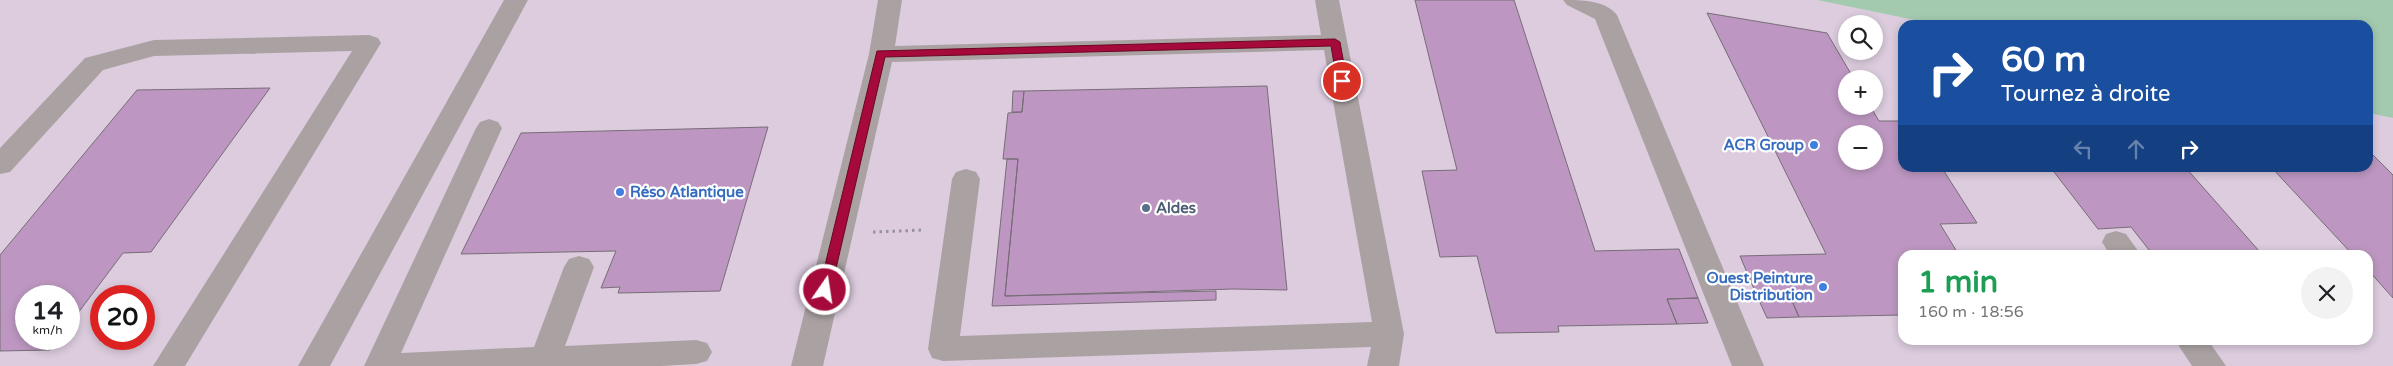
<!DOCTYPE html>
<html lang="fr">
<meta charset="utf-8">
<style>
:root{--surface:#fff;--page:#f2f2f2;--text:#202124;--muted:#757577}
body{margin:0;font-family:"Varela Round",sans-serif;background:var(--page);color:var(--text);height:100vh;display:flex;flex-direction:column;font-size:19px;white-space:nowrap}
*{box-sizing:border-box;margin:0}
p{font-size:16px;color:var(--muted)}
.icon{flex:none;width:28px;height:28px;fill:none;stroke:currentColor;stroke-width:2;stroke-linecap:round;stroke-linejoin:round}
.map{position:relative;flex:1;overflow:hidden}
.drawer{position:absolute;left:1898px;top:250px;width:475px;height:95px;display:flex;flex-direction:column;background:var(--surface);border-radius:15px;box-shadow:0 2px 8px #0003}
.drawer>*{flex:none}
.banner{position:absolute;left:1898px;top:20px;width:475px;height:152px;border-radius:15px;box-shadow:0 2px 8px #0003;background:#1a4fa0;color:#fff;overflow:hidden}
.buttons{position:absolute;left:1838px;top:15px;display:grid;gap:10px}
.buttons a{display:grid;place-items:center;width:45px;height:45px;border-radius:50%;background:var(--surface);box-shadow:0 2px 8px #0003;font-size:25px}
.speed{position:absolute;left:15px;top:285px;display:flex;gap:10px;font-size:25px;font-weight:700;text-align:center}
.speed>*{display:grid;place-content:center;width:65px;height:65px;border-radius:50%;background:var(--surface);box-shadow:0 2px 8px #0003;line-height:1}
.speed small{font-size:12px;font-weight:400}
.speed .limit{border:8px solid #d22;background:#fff;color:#111}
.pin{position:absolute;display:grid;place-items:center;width:42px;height:42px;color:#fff;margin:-21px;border:2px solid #fff;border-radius:50%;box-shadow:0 1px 5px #0007}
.me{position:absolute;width:55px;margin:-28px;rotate:13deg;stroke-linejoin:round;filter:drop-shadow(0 0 4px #0008)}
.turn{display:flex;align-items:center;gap:18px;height:105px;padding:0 20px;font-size:22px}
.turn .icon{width:65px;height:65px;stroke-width:2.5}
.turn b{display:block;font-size:35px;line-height:42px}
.lanes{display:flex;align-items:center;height:48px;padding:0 20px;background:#0003;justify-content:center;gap:25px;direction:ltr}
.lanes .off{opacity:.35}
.round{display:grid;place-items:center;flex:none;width:52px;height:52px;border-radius:26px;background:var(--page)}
.overview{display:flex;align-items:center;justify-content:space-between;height:85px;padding:0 20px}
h1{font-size:30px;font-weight:800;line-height:38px;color:#1e9e55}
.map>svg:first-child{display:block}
.built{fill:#dcccde;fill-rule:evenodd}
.green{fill:#a3caaf}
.building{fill:#bd97c1;stroke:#776d77;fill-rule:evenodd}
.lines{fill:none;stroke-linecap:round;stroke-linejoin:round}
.path{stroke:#99919a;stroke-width:3;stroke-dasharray:2.5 4;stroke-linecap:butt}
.minor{fill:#aaa2a2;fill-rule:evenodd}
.route{fill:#a50a3a;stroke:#6b0626}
.shop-dot{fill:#3f7fe0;stroke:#fff;stroke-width:2}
.service-dot{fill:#5c6f8a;stroke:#fff;stroke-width:2}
.labels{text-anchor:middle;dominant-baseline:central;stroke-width:4.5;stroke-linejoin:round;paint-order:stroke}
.shop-label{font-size:15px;font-weight:bold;fill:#366cbe;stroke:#fff;text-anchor:end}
.service-label{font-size:15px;font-weight:bold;fill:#4e5e75;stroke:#fff;text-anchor:start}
</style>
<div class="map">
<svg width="2393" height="366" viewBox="0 0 2393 366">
<rect width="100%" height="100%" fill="#e5dae6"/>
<path class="built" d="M 0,0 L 1817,0 L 1939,25 L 1902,25 L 1902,168 L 2368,168 L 2368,113 L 2393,118 L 2393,366 L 0,366 ZM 1846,24 L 1874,24 L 1874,51 L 1846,51 ZM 1846,79 L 1874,79 L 1874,106 L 1846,106 ZM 1846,134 L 1874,134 L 1874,161 L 1846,161 ZM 1902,255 L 2368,255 L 2368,340 L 1902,340 ZM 26,296 L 69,296 L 69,339 L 26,339 ZM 101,296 L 144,296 L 144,339 L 101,339 Z"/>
<path class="green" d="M 1817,0 L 2393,0 L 2393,118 L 2368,113 L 2368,25 L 1939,25 Z"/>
<path class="building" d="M 1415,0 L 1514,0 L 1595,251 L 1679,249 L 1698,298 L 1667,299 L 1677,324 L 1558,326 L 1559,332 L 1496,333 L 1477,256 L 1440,257 L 1422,171 L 1457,170 Z
M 1707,13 L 1827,33 L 1854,79 L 1846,79 L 1846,106 L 1870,106 L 1879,121 L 1902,121 L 1902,168 L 1942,168 L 1977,223 L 1940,224 L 1959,255 L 1902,255 L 1902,315 L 1799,317 L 1789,294 L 1757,296 L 1740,256 L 1826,254 ZM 1846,134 L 1874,134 L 1874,161 L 1846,161 Z
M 1267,86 L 1287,290 L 1233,289 L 1005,296 L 1018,159 L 1003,159 L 1008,113 L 1022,112 L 1024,91 Z
M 270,88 L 151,252 L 123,253 L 69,325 L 69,296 L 26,296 L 26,339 L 59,339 L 50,350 L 0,351 L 0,255 L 137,90 Z
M 1013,91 L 1024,91 L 1022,112 L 1012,112 Z
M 768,127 L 720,291 L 618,293 L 620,287 L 601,288 L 616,251 L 461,254 L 521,133 Z
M 2368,150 L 2393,175 L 2393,298 L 2368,270 L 2368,255 L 2353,255 L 2272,168 L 2368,168 Z
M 1007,159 L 1018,159 L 1005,296 L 1216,291 L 1216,300 L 992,306 Z
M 2051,168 L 2186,168 L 2260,252 L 2153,255 L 2131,227 L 2098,229 Z
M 1789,294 L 1799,317 L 1767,318 L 1757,296 Z
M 1698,298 L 1708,323 L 1677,324 L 1667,299 Z"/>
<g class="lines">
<path class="path" d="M 873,232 L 924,230"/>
<path class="minor" d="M 504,0 L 528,0 L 330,366 L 298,366 Z
M 878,0 L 902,0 L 895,46 L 1321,35 L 1315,0 L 1339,0 L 1404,334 L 1399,366 L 1367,366 L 1371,347 L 943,361 L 932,358 L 928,349 L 952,179 L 956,172 L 966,169 L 976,172 L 980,179 L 960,336 L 1372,322 L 1324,50 L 892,62 L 823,366 L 791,366 L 869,54 Z
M 1563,0 C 1582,0 1605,0 1617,15 L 1764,366 L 1732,366 L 1595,19 L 1567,5 Z
M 369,35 L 378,38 L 381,43 L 185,366 L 153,366 L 352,51 L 154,56 L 103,70 L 10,172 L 0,174 L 0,148 L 85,58 L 154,40 Z
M 489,119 L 498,122 L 502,128 L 401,353 L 534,347 L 564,267 L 569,259 L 579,256 L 589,259 L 594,267 L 565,346 L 696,340 L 707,343 L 712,352 L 707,361 L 696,364 L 662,366 L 364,366 L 476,128 L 480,122 Z
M 2116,231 L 2126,234 L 2141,255 L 2110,255 L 2102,242 L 2106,234 Z
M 2175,340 L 2208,340 L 2226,366 L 2192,366 Z"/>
</g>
<path class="route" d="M 1335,39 L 1340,42 L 1347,81 L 1342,85 L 1337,81 L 1331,46 L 885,57 L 831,290 L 825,294 L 819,290 L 877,51 Z"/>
<g class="shop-dot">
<circle cx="1814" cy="145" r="5"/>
<circle cx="620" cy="192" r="5"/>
<circle cx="1823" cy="287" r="5"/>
</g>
<circle class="service-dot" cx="1146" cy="208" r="5"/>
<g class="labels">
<g class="shop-label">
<text x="1804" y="145">ACR Group</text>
<text x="630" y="192" text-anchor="start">Réso Atlantique</text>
<text x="1813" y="278">Ouest Peinture<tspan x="1813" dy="17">Distribution</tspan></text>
</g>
<g class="service-label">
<text x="1156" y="208">Aldes</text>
</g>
</g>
</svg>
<div class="buttons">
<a><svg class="icon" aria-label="search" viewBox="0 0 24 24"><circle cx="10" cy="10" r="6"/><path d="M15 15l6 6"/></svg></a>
<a>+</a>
<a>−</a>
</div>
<div class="speed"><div>14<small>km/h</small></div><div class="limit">20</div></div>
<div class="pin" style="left:1342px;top:81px;background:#d93025"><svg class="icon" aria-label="arrive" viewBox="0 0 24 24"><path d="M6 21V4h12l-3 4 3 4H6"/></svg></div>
<svg class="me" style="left:825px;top:290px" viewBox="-20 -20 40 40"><circle r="17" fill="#a50a3a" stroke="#fff" stroke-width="3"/><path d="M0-11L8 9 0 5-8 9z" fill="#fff"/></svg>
<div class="banner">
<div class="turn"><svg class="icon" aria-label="right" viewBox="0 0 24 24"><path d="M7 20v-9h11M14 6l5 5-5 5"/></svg><div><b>60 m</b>Tournez à droite</div></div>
<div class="lanes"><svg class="icon off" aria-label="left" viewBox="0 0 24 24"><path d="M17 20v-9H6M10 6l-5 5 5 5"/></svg><svg class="icon off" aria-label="ahead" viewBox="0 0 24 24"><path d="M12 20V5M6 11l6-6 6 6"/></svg><svg class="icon" aria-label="right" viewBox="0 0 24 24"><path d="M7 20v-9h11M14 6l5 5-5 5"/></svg></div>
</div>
<section class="drawer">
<div class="overview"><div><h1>1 min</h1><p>160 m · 18:56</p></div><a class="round"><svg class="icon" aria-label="close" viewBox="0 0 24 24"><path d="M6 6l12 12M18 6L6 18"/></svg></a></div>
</section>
</div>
